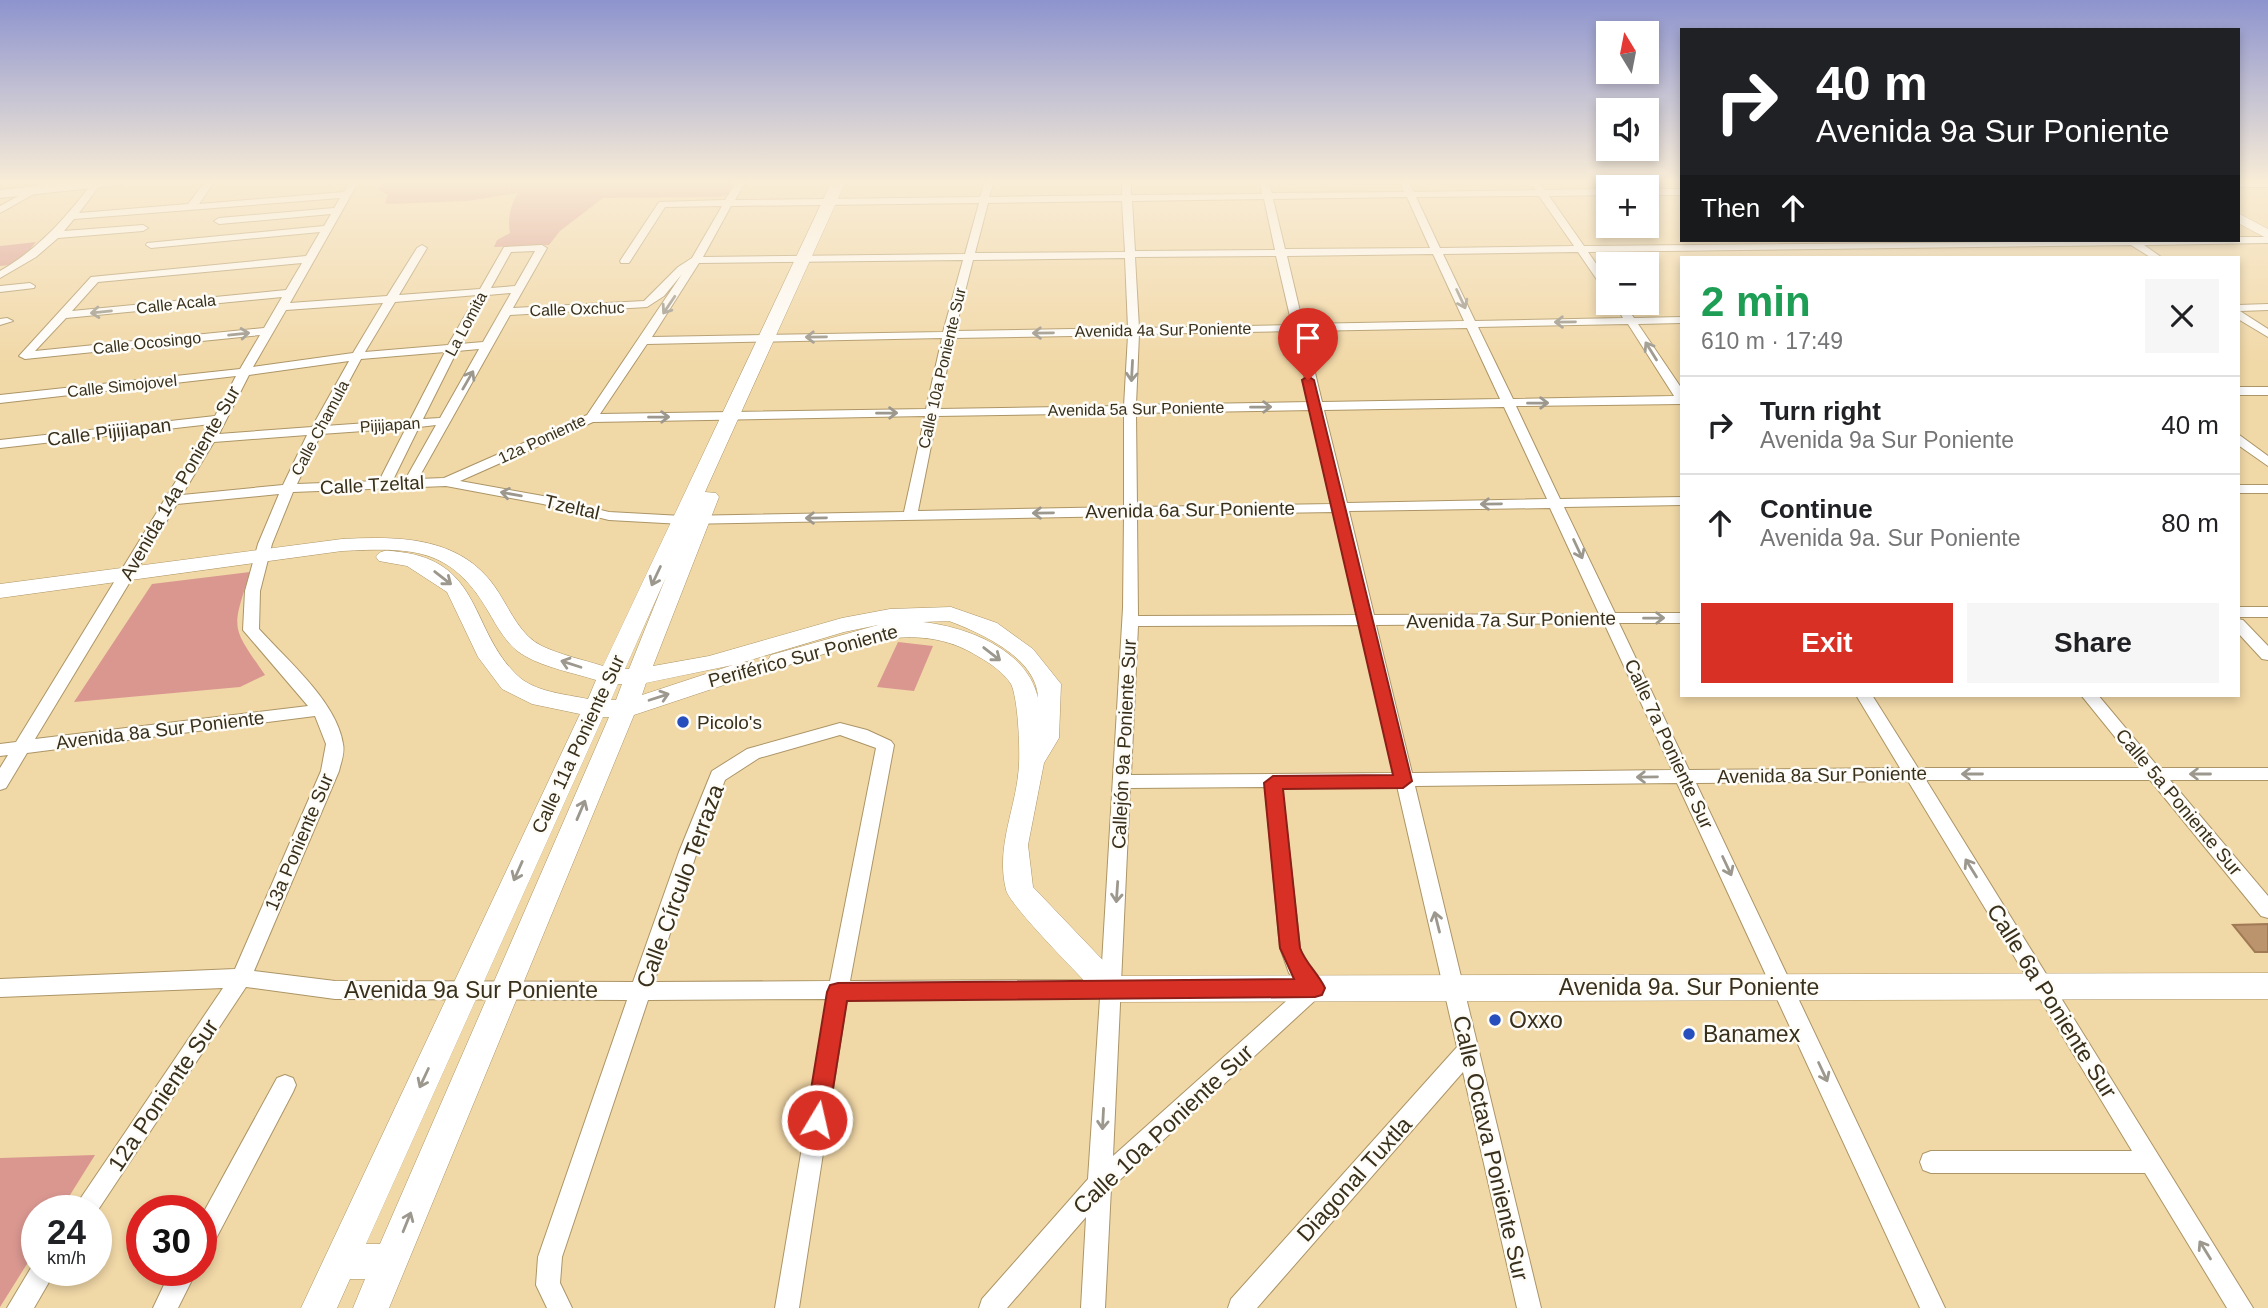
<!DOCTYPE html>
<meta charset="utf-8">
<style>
:root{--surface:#fff;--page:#f6f6f6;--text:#202124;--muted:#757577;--line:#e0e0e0;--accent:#d93025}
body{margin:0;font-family:Helvetica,sans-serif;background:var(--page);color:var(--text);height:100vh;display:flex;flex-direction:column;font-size:26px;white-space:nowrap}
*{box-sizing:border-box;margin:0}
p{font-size:23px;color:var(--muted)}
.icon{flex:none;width:38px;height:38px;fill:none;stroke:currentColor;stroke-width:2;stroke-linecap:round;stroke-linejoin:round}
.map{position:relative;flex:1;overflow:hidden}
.side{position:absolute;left:1680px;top:256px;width:560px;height:441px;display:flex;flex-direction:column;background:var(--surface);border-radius:0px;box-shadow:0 4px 10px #0003}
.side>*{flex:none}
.hud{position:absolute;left:1680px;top:28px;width:560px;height:214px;border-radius:0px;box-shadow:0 4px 10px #0003;background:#202124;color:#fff;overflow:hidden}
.needle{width:46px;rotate:350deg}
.tools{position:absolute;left:1596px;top:21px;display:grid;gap:14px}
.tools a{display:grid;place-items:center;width:63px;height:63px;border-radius:0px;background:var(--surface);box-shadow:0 4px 10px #0003;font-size:35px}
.speed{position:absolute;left:21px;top:1195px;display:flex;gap:14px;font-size:35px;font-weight:700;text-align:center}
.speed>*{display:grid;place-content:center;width:91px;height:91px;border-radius:50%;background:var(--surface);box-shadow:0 4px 10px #0003;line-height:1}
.speed small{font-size:18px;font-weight:400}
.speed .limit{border:10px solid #d22;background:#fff;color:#111}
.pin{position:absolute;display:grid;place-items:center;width:60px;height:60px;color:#fff;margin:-72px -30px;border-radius:50% 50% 50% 0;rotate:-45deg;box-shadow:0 0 7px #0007}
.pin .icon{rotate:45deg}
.me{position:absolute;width:77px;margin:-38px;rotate:9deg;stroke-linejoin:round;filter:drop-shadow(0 0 5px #0008)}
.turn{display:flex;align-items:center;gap:24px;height:147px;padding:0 21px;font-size:32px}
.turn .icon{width:91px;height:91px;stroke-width:2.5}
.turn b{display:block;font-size:49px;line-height:60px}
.then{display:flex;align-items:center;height:66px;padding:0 21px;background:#0003;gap:14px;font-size:26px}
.round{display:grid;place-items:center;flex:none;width:74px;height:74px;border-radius:0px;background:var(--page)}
.head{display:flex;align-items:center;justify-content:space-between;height:119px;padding:0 21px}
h1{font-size:42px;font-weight:700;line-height:52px;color:#1e9e55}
.action{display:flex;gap:14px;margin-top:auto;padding:14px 21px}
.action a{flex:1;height:80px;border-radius:0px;background:var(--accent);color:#fff;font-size:28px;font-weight:700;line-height:80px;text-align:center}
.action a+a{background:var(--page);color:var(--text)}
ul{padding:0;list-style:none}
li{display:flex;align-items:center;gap:21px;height:98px;padding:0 21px;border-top:2px solid var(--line)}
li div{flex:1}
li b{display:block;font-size:26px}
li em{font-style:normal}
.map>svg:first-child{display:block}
.green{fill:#d99790}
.building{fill:#bb946e;stroke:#a07a55;stroke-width:2}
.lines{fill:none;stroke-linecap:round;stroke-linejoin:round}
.street-casing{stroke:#ac9566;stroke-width:2}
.secondary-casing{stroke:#ac9566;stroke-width:1}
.primary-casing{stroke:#ac9566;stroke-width:2}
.street{fill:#fff;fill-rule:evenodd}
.secondary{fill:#fff;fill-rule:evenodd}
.primary{fill:#fff;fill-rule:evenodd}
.oneway{stroke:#9c988e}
.route{fill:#d93025;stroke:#8d1f18;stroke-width:2}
.poi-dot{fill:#274ebd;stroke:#fefcf7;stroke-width:2.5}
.labels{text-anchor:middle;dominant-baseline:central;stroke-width:5;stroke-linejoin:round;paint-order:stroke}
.far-street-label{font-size:16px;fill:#39301c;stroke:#fefcf7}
.street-label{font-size:19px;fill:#39301c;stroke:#fefcf7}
.poi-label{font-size:19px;fill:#39301c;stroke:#fefcf7;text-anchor:start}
.near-street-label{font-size:23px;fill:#39301c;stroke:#fefcf7}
.near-poi-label{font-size:23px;fill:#39301c;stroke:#fefcf7;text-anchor:start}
</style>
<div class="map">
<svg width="2268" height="1308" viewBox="0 0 2268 1308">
<rect width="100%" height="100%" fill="#f1d8a7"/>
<path class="green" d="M 386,181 L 734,181 L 728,194 L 720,197 L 603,198 L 560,231 L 549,245 L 494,247 L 497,240 L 510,233 C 507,220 511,203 518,193 L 466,201 L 388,204 L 385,203 L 388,195 L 377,189 Z
M 36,242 C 27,253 16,266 0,266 L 0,246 Z
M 250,572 C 232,631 230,624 265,675 L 240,687 L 74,702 L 152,584 Z
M 898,642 L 933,646 L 914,691 L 877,687 Z
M 95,1155 L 60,1211 L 37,1211 L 37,1248 L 0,1307 L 0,1158 Z"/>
<path class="building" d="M 2268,924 L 2268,952 L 2255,952 L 2233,925 Z"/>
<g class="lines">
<g class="street-casing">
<path id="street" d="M 94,181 L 103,181 L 79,213 L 188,204 L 206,181 L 215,181 L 199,204 L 344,192 L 351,181 L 359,181 L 290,303 L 387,296 L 417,248 L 422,245 L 427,248 L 399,295 L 480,289 L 504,247 L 542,245 L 547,248 L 513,308 L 644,301 L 678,267 L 692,258 L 722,206 L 665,207 L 629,263 L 621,263 L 620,261 L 659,202 L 725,200 L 737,181 L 746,181 L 735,200 L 980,197 L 985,181 L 994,181 L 989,197 L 1122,195 L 1122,181 L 1131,181 L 1131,195 L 1262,194 L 1260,181 L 1268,181 L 1272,193 L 1404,192 L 1400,181 L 1408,181 L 1414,192 L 1536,190 L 1529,181 L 1538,181 L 1545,190 L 1608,189 L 1608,195 L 1549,196 L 1584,246 L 2238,240 L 2238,237 L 2268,237 L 2268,243 L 2144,245 L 2161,257 L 2150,257 L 2131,245 L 1588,252 L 1608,281 L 1608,291 L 1604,290 L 1578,252 L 1443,254 L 1475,321 L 1623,318 L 1614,303 L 1624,303 L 1634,318 L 1682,317 L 1682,323 L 1638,324 L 1682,389 L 1682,404 L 1516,406 L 1560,499 L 1682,497 L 1682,505 L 1564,507 L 1615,613 L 1682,613 L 1682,623 L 1619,623 L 1689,770 L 1900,768 L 1856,695 L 1872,695 L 1918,768 L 2140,768 L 2081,695 L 2098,695 L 2159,768 L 2268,768 L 2268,780 L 2170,780 L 2268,896 L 2268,918 L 2261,916 L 2150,780 L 1926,780 L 2253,1308 L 2227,1308 L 2145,1173 L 1931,1173 L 1923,1170 L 1920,1162 L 1923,1154 L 1931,1151 L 2132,1151 L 1908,781 L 1696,783 L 1945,1308 L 1920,1308 L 1677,783 L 1415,786 L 1541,1308 L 1517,1308 L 1463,1072 L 1257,1308 L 1228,1308 L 1231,1299 L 1457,1047 L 1397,786 L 1282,787 L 1300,948 L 1305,963 L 1325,988 L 1322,994 L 1111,1188 L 1105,1308 L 1081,1308 L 1086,1217 L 1007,1308 L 979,1308 L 982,1299 L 1088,1179 L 1100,998 L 847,999 L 799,1308 L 775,1308 L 827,999 L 648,1000 L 562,1257 L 560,1283 L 572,1308 L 547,1308 L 536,1285 L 538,1257 L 627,1000 L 335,999 L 246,987 L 96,1213 L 96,1211 L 72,1211 L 223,988 L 0,997 L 0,979 L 235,969 L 321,771 L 326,744 L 315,716 L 27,753 L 6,788 L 0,790 L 0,768 L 8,755 L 0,756 L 0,744 L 16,742 L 211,424 L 0,448 L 0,440 L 215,416 L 236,376 L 0,403 L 0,395 L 240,369 L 260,335 L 25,359 L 19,356 L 91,277 L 306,256 L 320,232 L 151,248 L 146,245 L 147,243 L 324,226 L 331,214 L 219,224 L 214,221 L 219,218 L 334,208 L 340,198 L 74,219 L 64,231 L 143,225 L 148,228 L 143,231 L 58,238 L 36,257 L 0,278 L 0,271 C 40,248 66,217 94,181 ZM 1539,196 L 1574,246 L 1440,248 L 1416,197 ZM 1407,197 L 1430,248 L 1285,249 L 1273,199 ZM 1264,199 L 1275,250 L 1135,251 L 1132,201 ZM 1122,201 L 1125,252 L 975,253 L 988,203 ZM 979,203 L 965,254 L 703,257 L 731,206 ZM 535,251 L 515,286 L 491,288 L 511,252 ZM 1433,254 L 1464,321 L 1303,324 L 1287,256 ZM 1276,256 L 1292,325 L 1139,328 L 1135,257 ZM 1125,258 L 1128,328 L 955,331 L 973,260 ZM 963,260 L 943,332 L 652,337 L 699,263 ZM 302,263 L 286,290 L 72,311 L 98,282 ZM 682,274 L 587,415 L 444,478 L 418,479 L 510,315 L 647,307 L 664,296 ZM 511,293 L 483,342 L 460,344 L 488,295 ZM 477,295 L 448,345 L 365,352 L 395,302 ZM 282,297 L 264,328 L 35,351 L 66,318 ZM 383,303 L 353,353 L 253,367 L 286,310 ZM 1628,324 L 1674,396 L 1513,399 L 1478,327 ZM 1467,328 L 1500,399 L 1322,402 L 1305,331 ZM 1294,331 L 1310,402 L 1136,405 L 1139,334 ZM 1128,335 L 1124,406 L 939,409 L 953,338 ZM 942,338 L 926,409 L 600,414 L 647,344 ZM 479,349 L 440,418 L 423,419 L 457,351 ZM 445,352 L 410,420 L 325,426 L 361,359 ZM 349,361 L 312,427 L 219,434 L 249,375 ZM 1504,407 L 1547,499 L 1347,503 L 1324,410 ZM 1312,410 L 1333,504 L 1137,507 L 1136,413 ZM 1124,413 L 1124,507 L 918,511 L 937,416 ZM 925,416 L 904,512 L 682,516 L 609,512 L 543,496 L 460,481 L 593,422 ZM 436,425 L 405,480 L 393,480 L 419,427 ZM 406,428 L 379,481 L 297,484 L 321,434 ZM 307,435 L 283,485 L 182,495 L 214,442 ZM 446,486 L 543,504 L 609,520 L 682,524 L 1124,516 L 1123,608 L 1101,980 L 850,981 L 894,745 L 891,741 L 867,730 L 840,723 L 747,749 L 712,771 L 679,852 L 633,982 L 335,981 L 254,971 L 339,771 C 341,762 345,753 343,744 C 337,702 286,659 259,629 L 260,591 L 272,544 L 293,492 ZM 279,494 L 258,544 L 245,591 L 243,630 L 308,706 L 35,739 L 177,504 ZM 1550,508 L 1599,614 L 1374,615 L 1349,511 ZM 1335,512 L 1358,615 L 1138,616 L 1137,515 ZM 1604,623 L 1672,770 L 1412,773 L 1376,625 ZM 1361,625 L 1394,773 L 1131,775 L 1138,626 ZM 840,735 L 876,748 L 830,981 L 654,982 L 697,852 L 725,780 L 759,758 ZM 1265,787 L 1280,948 L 1289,973 L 1302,987 L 1113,1156 L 1130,788 Z
M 2238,181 L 2268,181 L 2268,187 L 2238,187 Z
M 33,188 L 41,190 L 0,213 L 0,206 Z
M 1647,189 L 1682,189 L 1682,195 L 1647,195 Z
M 30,283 L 35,286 L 34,288 L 0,292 L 0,286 Z
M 2268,304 L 2268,310 L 2240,311 L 2268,329 L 2268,337 L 2238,319 L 2238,305 Z
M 0,319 L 7,318 L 13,321 L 0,325 Z
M 2238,387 L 2268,387 L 2268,395 L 2238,395 Z
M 2238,434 L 2268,456 L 2268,466 L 2238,445 Z
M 2238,485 L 2268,485 L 2268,493 L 2238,493 Z
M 2238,607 L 2268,607 L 2268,617 L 2238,617 Z
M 2238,619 L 2243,620 L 2268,646 L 2268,660 L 2262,659 L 2238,633 Z
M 285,1075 L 293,1078 L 296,1085 L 293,1092 L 210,1250 L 201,1253 L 201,1217 L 277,1078 Z
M 35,1261 L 37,1270 L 56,1270 L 34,1308 L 7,1308 Z
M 171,1270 L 197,1270 L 178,1308 L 153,1308 Z"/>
</g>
<g class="secondary-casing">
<path id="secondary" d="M 48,181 L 65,181 L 41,193 L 29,190 Z
M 832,181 L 846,181 L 705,492 L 716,493 L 719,497 L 653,666 L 709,656 L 842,618 L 890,609 L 951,607 L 997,623 L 1033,649 L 1061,684 L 1059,738 L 1044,763 L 1028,845 L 1033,887 L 1118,976 L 2268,973 L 2268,999 L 1111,1002 L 1101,998 C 1085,981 1010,906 1006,890 C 995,845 1017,808 1019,764 C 1020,748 1018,698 1011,684 C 1004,673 990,663 979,657 C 915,616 845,649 779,668 L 771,665 L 768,660 L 771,655 L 878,625 L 844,632 L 744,662 L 754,663 L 758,669 L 754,675 L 634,715 L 389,1308 L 353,1308 L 365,1279 L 350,1279 L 337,1308 L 301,1308 L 580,714 L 532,704 L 502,689 L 478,657 L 447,592 L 407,566 L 379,561 L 376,557 C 381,548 391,551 400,552 C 482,562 470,630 517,675 C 534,692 565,694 588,699 L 596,680 C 574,673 546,668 525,656 C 508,647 498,628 488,611 C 450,546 411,548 342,551 L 0,598 L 0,584 L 342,539 C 401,536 464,536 499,593 C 511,612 521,636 542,646 C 561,655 584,660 603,666 ZM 666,577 L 629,669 L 625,669 ZM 949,621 C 981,633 1037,658 1038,698 C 1027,649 967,627 923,622 ZM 733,665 L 642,695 L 646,683 ZM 618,684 L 622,684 L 616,700 L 611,700 ZM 603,717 L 609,717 L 380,1244 L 366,1244 Z
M 2238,213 L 2268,229 L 2268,239 L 2238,223 Z"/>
</g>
<g class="primary-casing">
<path id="primary" d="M 85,181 L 127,181 L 120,185 L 0,198 L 0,190 Z"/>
</g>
<use href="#street" class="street"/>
<use href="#secondary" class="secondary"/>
<use href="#primary" class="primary"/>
</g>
<defs><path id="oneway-shaft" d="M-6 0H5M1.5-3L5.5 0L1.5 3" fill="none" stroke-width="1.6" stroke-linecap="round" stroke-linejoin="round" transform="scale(1.75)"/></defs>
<g class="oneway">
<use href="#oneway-shaft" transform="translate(1461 299) rotate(65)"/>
<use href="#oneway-shaft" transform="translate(669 305) rotate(124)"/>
<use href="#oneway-shaft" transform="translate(101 312) rotate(174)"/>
<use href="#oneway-shaft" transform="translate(1565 322) rotate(179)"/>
<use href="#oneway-shaft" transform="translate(1043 333) rotate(179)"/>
<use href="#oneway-shaft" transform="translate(239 334) rotate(-6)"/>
<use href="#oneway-shaft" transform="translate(816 337) rotate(179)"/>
<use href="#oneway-shaft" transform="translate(1651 351) rotate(-122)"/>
<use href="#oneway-shaft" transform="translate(1132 371) rotate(93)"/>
<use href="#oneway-shaft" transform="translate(468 380) rotate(-60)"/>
<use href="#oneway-shaft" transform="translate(1538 403) rotate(-1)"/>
<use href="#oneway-shaft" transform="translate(1261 407) rotate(-1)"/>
<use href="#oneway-shaft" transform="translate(887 413) rotate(-1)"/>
<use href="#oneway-shaft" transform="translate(659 417) rotate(-1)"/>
<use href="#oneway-shaft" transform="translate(511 494) rotate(-170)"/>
<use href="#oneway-shaft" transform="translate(1491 504) rotate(179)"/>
<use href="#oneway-shaft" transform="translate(1043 513) rotate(179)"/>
<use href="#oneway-shaft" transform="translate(816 518) rotate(179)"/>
<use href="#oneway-shaft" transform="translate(1578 549) rotate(65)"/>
<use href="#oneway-shaft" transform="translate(656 576) rotate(115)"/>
<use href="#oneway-shaft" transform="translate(443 578) rotate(38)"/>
<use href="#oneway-shaft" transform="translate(1654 618) rotate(-1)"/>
<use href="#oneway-shaft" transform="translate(992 654) rotate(38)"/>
<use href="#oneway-shaft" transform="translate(571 664) rotate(-162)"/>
<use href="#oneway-shaft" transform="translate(659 697) rotate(-18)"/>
<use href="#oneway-shaft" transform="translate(1972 774) rotate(180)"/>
<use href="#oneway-shaft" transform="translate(2200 774) rotate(-180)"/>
<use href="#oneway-shaft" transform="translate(1647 777) rotate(179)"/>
<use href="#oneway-shaft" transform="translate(581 810) rotate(-67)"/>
<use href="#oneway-shaft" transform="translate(1727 866) rotate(65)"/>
<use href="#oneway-shaft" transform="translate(1971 868) rotate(-122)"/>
<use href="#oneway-shaft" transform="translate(518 871) rotate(114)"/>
<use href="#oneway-shaft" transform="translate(1117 892) rotate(94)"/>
<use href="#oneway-shaft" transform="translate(1437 922) rotate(-104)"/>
<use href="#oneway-shaft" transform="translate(1823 1072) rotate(65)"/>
<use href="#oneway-shaft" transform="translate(424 1078) rotate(115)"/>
<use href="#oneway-shaft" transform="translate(1103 1119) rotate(93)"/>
<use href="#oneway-shaft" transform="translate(407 1222) rotate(-68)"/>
<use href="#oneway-shaft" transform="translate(2205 1250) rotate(-122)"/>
</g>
<linearGradient id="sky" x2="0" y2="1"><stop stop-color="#8d94ce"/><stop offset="0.5" stop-color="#f9edd7"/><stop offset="1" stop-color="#f9edd7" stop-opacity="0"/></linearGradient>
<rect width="2268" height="364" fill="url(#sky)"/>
<path class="route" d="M 1308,376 L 1314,380 L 1412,781 L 1403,788 L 1283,789 L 1300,948 C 1306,964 1318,973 1325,988 L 1322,995 L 1315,997 L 847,1001 L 828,1120 L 825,1128 L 817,1131 L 809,1128 L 806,1120 L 827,992 L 830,985 L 838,983 L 1294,979 L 1280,948 L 1264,783 L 1273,776 L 1393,775 L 1302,380 Z"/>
<g class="poi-dot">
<circle cx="683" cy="722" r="7"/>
<circle cx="1495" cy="1020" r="7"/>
<circle cx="1689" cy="1034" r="7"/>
</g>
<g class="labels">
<g class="far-street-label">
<text transform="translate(176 304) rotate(-6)">Calle Acala</text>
<text transform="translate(577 309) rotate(-2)">Calle Oxchuc</text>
<text transform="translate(466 324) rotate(-62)">La Lomita</text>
<text transform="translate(1163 330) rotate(-1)">Avenida 4a Sur Poniente</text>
<text transform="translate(147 343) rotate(-6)">Calle Ocosingo</text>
<text transform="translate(942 368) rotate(-77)">Calle 10a Poniente Sur</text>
<text transform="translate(122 386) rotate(-6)">Calle Simojovel</text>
<text transform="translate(1136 409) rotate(-1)">Avenida 5a Sur Poniente</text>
<text transform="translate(390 425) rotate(-4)">Pijijapan</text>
<text transform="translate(320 428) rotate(-62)">Calle Chamula</text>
<text transform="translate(542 439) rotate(-25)">12a Poniente</text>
</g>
<g class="street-label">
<text transform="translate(109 432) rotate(-7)">Calle Pijijiapan</text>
<text transform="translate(180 483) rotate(-60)">Avenida 14a Poniente Sur</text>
<text transform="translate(372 485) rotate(-3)">Calle Tzeltal</text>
<text transform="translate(572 507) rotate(13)">Tzeltal</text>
<text transform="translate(1190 510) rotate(-1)">Avenida 6a Sur Poniente</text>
<text transform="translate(1511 620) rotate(-1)">Avenida 7a Sur Poniente</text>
<text transform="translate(803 656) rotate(-15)">Periférico Sur Poniente</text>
<text transform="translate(160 730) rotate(-7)">Avenida 8a Sur Poniente</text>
<text transform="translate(578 744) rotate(-65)">Calle 11a Poniente Sur</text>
<text transform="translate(1124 744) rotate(-87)">Callejón 9a Poniente Sur</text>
<text transform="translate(1669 744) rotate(65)">Calle 7a Poniente Sur</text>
<text transform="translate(1822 775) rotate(-1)">Avenida 8a Sur Poniente</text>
<text transform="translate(2179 802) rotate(50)">Calle 5a Poniente Sur</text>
<text transform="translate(299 842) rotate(-67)">13a Poniente Sur</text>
</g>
<g class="poi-label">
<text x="697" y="722">Picolo's</text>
</g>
<g class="near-street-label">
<text transform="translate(680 886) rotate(-70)">Calle Círculo Terraza</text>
<text x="1689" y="987">Avenida 9a. Sur Poniente</text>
<text x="471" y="990">Avenida 9a Sur Poniente</text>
<text transform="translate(2052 1001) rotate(58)">Calle 6a Poniente Sur</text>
<text transform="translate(163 1095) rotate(-56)">12a Poniente Sur</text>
<text transform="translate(1163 1129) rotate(-43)">Calle 10a Poniente Sur</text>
<text transform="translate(1491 1148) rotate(77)">Calle Octava Poniente Sur</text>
<text transform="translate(1354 1179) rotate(-48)">Diagonal Tuxtla</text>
</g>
<g class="near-poi-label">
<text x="1509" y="1020">Oxxo</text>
<text x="1703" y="1034">Banamex</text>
</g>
</g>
</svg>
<div class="tools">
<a><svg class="needle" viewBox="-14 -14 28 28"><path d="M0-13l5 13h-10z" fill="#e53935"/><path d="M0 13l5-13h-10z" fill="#757577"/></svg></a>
<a><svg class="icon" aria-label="sound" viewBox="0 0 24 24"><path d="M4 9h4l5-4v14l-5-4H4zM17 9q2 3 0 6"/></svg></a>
<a>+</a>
<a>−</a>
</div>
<div class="speed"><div>24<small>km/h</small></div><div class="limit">30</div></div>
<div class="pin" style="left:1308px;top:380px;background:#d93025"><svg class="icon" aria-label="arrive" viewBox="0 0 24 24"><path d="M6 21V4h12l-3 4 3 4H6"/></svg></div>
<svg class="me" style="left:817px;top:1120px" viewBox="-20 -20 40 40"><circle r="17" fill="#d93025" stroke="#fff" stroke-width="3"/><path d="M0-11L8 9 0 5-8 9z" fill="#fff"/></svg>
<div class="hud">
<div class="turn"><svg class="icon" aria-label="right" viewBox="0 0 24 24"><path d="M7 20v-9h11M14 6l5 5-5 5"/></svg><div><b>40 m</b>Avenida 9a Sur Poniente</div></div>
<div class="then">Then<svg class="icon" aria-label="ahead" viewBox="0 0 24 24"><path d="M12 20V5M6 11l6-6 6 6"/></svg></div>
</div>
<section class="side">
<div class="head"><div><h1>2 min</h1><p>610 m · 17:49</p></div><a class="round"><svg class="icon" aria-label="close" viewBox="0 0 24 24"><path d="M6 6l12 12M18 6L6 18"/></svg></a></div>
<ul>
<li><svg class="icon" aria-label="right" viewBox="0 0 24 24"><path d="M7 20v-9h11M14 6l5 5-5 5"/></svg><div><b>Turn right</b><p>Avenida 9a Sur Poniente</p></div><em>40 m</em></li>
<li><svg class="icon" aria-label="ahead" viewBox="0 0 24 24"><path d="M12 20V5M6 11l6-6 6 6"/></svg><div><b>Continue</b><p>Avenida 9a. Sur Poniente</p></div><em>80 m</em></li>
</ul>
<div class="action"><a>Exit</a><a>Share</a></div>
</section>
</div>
